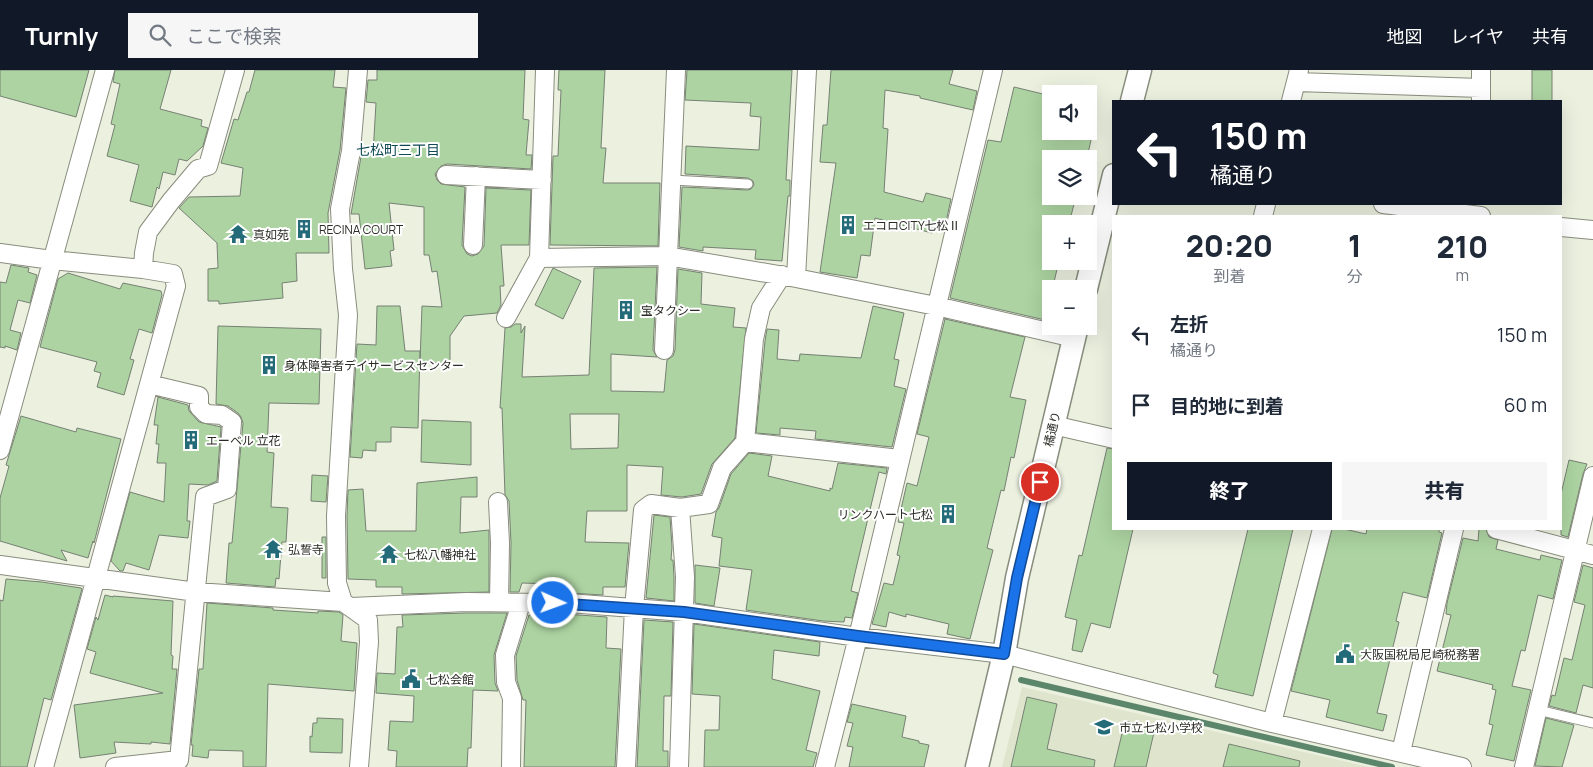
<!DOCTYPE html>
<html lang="ja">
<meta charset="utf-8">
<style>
:root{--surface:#fff;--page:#f6f6f7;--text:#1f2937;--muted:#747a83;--accent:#111827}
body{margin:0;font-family:Manrope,"Noto Sans JP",sans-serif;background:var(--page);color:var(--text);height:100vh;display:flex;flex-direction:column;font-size:19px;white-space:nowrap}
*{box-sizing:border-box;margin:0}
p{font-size:16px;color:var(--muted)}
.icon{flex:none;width:28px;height:28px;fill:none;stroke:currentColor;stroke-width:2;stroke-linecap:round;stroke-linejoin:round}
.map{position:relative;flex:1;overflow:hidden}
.panel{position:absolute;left:1112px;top:145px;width:450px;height:315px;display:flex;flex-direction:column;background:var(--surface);border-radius:0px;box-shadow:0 5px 20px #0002}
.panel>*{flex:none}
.banner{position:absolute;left:1112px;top:30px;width:450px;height:105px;border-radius:0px;box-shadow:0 5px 20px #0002;background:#111827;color:#fff;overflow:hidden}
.controls{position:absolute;left:1042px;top:15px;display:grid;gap:10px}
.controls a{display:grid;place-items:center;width:55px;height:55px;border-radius:0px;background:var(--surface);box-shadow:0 5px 20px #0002;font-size:25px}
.pin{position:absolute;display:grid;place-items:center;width:42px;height:42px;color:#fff;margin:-21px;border:2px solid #fff;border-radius:50%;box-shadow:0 1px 5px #0007}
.me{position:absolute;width:55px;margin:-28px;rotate:92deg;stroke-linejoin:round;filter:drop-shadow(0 0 4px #0008)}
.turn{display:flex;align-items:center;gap:18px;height:105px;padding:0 15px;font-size:22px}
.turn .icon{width:65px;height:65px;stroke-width:2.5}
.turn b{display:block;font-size:35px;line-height:42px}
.eta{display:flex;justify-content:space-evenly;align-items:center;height:85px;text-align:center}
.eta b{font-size:30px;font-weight:800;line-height:35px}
.primary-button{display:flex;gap:10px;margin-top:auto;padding:10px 15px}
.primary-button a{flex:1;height:58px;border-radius:0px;background:var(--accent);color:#fff;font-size:20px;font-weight:800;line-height:58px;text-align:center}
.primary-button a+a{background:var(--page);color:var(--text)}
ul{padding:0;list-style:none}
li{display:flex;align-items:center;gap:15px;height:70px;padding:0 15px}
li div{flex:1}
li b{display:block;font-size:19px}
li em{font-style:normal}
header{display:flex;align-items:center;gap:30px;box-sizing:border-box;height:70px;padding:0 25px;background:var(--accent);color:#fff}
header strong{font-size:24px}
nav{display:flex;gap:28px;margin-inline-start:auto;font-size:18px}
.search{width:350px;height:45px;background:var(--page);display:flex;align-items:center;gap:12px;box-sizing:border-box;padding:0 18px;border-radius:0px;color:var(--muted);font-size:19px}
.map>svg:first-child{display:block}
.built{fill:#dee5cc}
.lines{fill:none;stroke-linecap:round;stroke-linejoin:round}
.stream{stroke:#5c866c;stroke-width:6}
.building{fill:#acd3a1;stroke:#768173;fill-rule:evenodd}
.service-casing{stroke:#888d7d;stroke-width:11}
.minor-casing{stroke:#888d7d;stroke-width:20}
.tertiary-casing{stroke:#888d7d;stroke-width:25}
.service{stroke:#fff;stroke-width:9}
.minor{stroke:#fff;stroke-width:18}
.tertiary{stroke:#fff;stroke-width:22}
.route-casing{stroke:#114b97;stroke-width:12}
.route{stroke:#1a73e8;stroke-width:9}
.labels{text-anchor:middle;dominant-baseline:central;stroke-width:4;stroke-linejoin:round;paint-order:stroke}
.poi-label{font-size:12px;fill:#2a2c25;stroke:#fff;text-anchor:start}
.street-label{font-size:12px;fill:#2a2c25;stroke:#fff}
.neighbourhood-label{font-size:14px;fill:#0e4954;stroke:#fff}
</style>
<header>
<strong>Turnly</strong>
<div class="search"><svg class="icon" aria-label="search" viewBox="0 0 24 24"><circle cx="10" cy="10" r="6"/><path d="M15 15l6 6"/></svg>ここで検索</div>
<nav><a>地図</a><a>レイヤ</a><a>共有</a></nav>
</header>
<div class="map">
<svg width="1593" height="697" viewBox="0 0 1593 697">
<rect width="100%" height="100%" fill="#ebf0df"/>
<path class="built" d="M 1022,617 L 1369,697 L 1002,697 Z"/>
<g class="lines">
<path class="stream" d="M 1021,610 L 1392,697"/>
</g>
<path class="building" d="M 0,0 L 89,0 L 76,47 L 0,26 Z
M 115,0 L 171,0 L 160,39 L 202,50 L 201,56 L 208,58 L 203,76 L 187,91 L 179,89 L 175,105 L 163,102 L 159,119 L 157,117 L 152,137 L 130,131 L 139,95 L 107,86 L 115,55 L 111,54 L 120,14 L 113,12 Z
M 255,0 L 335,0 L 333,17 L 346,18 L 340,80 L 328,143 L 329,183 L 296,183 L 297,211 L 282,213 L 283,228 L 219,234 L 219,231 L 208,231 L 208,199 L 218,198 L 217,173 L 179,138 L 189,127 L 240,126 L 243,98 L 221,93 L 234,49 L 238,50 L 247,22 L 249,22 Z
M 377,0 L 525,0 L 523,49 L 529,50 L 526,85 L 532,85 L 531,99 L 447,94 L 441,96 L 435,104 L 437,110 L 441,114 L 465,117 L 462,175 L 467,184 L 472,186 L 478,184 L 484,176 L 486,118 L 531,120 L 529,175 L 501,175 L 504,216 L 500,216 L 501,235 L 497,243 L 464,246 L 450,266 L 450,293 L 420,293 L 422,236 L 442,237 L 437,201 L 432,202 L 429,185 L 424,185 L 424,137 L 389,133 L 394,180 L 390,181 L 392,196 L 365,199 L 359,144 L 351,144 L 362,81 L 373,84 L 376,33 L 366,32 L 368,10 L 377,10 Z
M 559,0 L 605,0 L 601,78 L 606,78 L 603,113 L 660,113 L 658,176 L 550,175 L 553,86 L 558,86 L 561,20 L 558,20 Z
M 687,0 L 792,0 L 786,110 L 790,110 L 790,126 L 788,126 L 782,191 L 755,189 L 756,180 L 703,177 L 703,181 L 679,177 L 682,117 L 748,120 L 751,119 L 754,115 L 753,111 L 748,108 L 685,104 L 686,76 L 759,80 L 761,47 L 750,46 L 751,33 L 685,30 Z
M 831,0 L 953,0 L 949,14 L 977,21 L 973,40 L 920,28 L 920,26 L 885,20 L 883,58 L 888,59 L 884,122 L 923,132 L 926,123 L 951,129 L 944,161 L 933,159 L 932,163 L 875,148 L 870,186 L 861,185 L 857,208 L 820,202 L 836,93 L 820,92 L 823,55 L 827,55 Z
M 1532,0 L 1552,0 L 1552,31 L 1532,31 Z
M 1014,17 L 1051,26 L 1046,48 L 1051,49 L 1051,61 L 1093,61 L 1087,88 L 1060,81 L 1058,89 L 1051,89 L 1051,126 L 1076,126 L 1069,154 L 1051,154 L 1051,191 L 1059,191 L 1045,250 L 950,228 L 988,70 L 1001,72 Z
M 11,195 L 29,198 L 28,202 L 37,205 L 30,233 L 18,230 L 10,260 L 21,263 L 17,280 L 5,276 L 5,278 L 0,277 L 0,212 L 6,213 Z
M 657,197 L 653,280 L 657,287 L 611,284 L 611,321 L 664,322 L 667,290 L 673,286 L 675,280 L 678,199 L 702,203 L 701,234 L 735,238 L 733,257 L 746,258 L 735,368 L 712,394 L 701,424 L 682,427 L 661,425 L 663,397 L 627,395 L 627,441 L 587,441 L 585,472 L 629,473 L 625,517 L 603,517 L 603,525 L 552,522 L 552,514 L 522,513 L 519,522 L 510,522 L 511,473 L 509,431 L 505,425 L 502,338 L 500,338 L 505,258 L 511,257 L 515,254 L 521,254 L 521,263 L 525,256 L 522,307 L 589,305 L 594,198 ZM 570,344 L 619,344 L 618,378 L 571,379 Z
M 553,198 L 581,211 L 563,249 L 535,235 Z
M 68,203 L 120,219 L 123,213 L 161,221 L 162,225 L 152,263 L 139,259 L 130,289 L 134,290 L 124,325 L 97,317 L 101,303 L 94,301 L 97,292 L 40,277 L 58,209 Z
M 377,236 L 400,236 L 405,281 L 420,281 L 418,358 L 391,357 L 391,372 L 376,372 L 376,381 L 363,380 L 362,388 L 350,387 L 357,274 L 376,275 Z
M 873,236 L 904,243 L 894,289 L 899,290 L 894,316 L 906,319 L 892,377 L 815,369 L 816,361 L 780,358 L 780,365 L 756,363 L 765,271 L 767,259 L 779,260 L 777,289 L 799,291 L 800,284 L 861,288 Z
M 945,249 L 1025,267 L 1010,327 L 1026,330 L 1014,388 L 1011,387 L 1004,421 L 1001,420 L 987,478 L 993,480 L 970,569 L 947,564 L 949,554 L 906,544 L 906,547 L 889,542 L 886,557 L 872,554 L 884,513 L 893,515 L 900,486 L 897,485 L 904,453 L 898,452 L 907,413 L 917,416 L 929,367 L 917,364 Z
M 218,256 L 321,259 L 319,334 L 269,333 L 267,382 L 274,383 L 271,437 L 288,438 L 286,472 L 282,472 L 279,509 L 276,508 L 275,517 L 226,513 L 229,473 L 232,473 L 243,353 L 241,347 L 238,343 L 228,336 L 216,334 Z
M 158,327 L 188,335 L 189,341 L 199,352 L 221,357 L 217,411 L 208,415 L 189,414 L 187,451 L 190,451 L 188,468 L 159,465 L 149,500 L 126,493 L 123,501 L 120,501 L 111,491 L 130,422 L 164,432 L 166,393 L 157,393 L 159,374 L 156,374 L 158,355 L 154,355 Z
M 21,346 L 76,362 L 77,358 L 121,369 L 94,473 L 93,471 L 88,488 L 61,480 L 67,491 L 0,471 L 0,428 L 9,396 L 6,395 Z
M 422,350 L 471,352 L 471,395 L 421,392 Z
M 1107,378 L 1114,379 L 1114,459 L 1133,459 L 1110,558 L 1091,553 L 1082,582 L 1072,580 L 1077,550 L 1065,547 L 1079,485 L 1082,486 Z
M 749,383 L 772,386 L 768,406 L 830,421 L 830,418 L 832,419 L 838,393 L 887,398 L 886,404 L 879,402 L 855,503 L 851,521 L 858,523 L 852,548 L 845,547 L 844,552 L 823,551 L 746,540 L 752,500 L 719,496 L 722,468 L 712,466 L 716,442 L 719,438 L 731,404 Z
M 1569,390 L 1587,394 L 1583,404 L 1568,467 L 1561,465 L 1561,424 Z
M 312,405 L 328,406 L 326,432 L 311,431 Z
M 477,407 L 477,427 L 461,427 L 460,463 L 489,460 L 489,522 L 402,524 L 402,517 L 376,517 L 376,510 L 348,509 L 347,446 L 348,420 L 363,419 L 366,461 L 416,461 L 417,413 Z
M 654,445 L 670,447 L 672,477 L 671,490 L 673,490 L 674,507 L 674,531 L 646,528 Z
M 1248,459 L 1293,459 L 1253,626 L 1215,617 L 1218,605 L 1213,603 Z
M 1332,459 L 1344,459 L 1366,464 L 1367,459 L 1439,459 L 1439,462 L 1442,463 L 1427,528 L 1403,522 L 1396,551 L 1399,552 L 1377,643 L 1387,645 L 1383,661 L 1326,647 L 1330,630 L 1291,621 Z
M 1479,459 L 1486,459 L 1489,467 L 1498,470 L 1496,479 L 1540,490 L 1541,485 L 1562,490 L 1553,529 L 1538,525 L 1525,581 L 1521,580 L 1512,616 L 1531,620 L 1514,691 L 1486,685 L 1493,655 L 1489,654 L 1496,620 L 1492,619 L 1493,615 L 1437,601 L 1451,545 L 1446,544 L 1447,533 L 1463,468 L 1478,471 Z
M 322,467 L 326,467 L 326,508 L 322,508 Z
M 695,495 L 720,498 L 714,536 L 695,533 Z
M 1583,495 L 1593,498 L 1593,618 L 1583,615 L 1576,643 L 1549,636 L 1552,625 L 1555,626 L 1564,588 L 1572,590 L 1585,535 L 1574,532 Z
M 6,509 L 42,512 L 81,518 L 82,519 L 51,630 L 44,628 L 27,697 L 0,697 L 0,530 L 3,531 Z
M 105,525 L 113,527 L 113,526 L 173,531 L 171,585 L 173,586 L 172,599 L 177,599 L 170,674 L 151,672 L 151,674 L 114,672 L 116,683 L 80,688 L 74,635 L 163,623 L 90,603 L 96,582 L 87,579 L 96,547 L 98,550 Z
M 207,533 L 273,538 L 273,540 L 318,543 L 318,541 L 339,542 L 343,545 L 341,571 L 357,573 L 354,621 L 268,614 L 266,697 L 243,697 L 243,681 L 209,680 L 208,688 L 192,686 L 193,675 L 191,675 L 199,599 L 203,599 Z
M 466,543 L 507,543 L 494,585 L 495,613 L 498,621 L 473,620 L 471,678 L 468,678 L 467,697 L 396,697 L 397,681 L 388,680 L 390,651 L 413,652 L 414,626 L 376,623 L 377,603 L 395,604 L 397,557 L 403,557 L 402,545 Z
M 551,543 L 607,547 L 606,578 L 621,579 L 615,697 L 524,697 L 526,630 L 523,630 L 517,610 L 516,586 L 529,545 L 551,546 Z
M 644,550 L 673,552 L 671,626 L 664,626 L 663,681 L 668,681 L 668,697 L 637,697 Z
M 694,554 L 820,572 L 819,586 L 774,580 L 772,609 L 820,621 L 806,680 L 817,683 L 813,697 L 704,697 L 705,660 L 719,660 L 720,626 L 692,624 Z
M 1027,627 L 1057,634 L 1047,679 L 1095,690 L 1094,697 L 1011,697 Z
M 852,634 L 906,646 L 902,667 L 919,671 L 919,673 L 929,675 L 924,697 L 849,697 L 853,677 L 847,676 L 853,653 L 847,652 Z
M 317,648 L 343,649 L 342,683 L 310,682 L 310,666 L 312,667 L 313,653 L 317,653 Z
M 1546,648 L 1574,655 L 1562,697 L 1535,696 Z
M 1125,651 L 1155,658 L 1146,697 L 1114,697 Z
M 1229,674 L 1300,691 L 1299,697 L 1223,697 Z"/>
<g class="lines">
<g class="service-casing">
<path id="service" d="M 671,110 L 748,114
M 1538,640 L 1593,653"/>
</g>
<g class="minor-casing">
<path id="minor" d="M 358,0 L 351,81 L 340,139 L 343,199 L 348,245 L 336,446 L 337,513 L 343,532 L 368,550 L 369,572 L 359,697
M 1296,12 L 1481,18
M 1291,31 L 1299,0
M 1481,31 L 1481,0
M 446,105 L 542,110
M 1383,134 L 1481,146
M 1263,146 L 1266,134
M 1561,157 L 1593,160
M 473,175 L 476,106
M 0,183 L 52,190 L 143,199
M 539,188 L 667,186 L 796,208 L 936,236 L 1074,268
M 796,208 L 807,0
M 506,248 L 539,188 L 545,0
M 664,280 L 676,0
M 1053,355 L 1114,369
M 745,372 L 900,389
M 0,380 L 105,0
M 498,432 L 500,473 L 499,532
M 1496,459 L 1593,485
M 0,495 L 196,522 L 343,532
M 351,537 L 466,532 L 569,533 L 684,542 L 858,567 L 1004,584 L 1272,653 L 1462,697
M 1272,653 L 1322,459
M 1401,682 L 1454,459
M 44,697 L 176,216 L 173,204 L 143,199 L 144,183 L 148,162 L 171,131 L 198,99 L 208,96 L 235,0
M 115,697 L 179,690 L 205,427 L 227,419 L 232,352 L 222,345 L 206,344 L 199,337 L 199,326 L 149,314
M 511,697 L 512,628 L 506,612 L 505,585 L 521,533
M 626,697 L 634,538 L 643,440 L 651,434 L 680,438 L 709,434 L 722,398 L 745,372 L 754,269 L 761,238 L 782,205
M 679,697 L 685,507 L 680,438
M 825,697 L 858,567 L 993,0
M 1524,697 L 1593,406"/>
</g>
<g class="tertiary-casing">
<path id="tertiary" d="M 1132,31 L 1140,0
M 1086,219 L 1114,105
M 977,697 L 1004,584 L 1017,508 L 1077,256"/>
</g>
<use href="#service" class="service"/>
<use href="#minor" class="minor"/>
<use href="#tertiary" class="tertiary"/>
</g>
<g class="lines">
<g class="route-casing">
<path id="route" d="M 553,533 L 684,542 L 858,566 L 1004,584 L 1017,508 L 1040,412"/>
</g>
<use href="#route" class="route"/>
</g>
<defs>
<g id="building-bare" transform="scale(1.5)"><path d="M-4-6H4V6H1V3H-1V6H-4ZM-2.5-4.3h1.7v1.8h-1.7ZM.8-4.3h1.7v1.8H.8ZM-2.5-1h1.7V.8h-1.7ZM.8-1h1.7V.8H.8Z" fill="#246b79" stroke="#fff" stroke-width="2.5" paint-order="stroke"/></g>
<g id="temple-bare" transform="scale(1.5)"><path d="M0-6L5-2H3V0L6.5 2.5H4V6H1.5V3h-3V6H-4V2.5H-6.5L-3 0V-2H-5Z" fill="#246b79" stroke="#fff" stroke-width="2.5" paint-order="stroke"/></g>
<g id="civic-bare" transform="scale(1.5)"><path d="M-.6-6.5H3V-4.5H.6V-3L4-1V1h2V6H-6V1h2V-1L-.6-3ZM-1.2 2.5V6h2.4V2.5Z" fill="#246b79" stroke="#fff" stroke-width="2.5" paint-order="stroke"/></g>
<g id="school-bare" transform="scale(1.5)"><path d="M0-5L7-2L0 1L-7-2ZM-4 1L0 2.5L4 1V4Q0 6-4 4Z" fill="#246b79" stroke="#fff" stroke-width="2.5" paint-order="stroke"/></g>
</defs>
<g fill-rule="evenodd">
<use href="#building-bare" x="848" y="155"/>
<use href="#building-bare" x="304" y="159"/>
<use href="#temple-bare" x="238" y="164"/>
<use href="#building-bare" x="626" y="240"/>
<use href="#building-bare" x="269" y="295"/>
<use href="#building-bare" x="191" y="370"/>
<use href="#building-bare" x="948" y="444"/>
<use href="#temple-bare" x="273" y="479"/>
<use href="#temple-bare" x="389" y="484"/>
<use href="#civic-bare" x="1345" y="584"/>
<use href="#civic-bare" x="411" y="609"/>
<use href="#school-bare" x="1104" y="657"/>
</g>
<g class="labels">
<g class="poi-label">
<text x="863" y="155">エコロCITY七松Ⅱ</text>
<text x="319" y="159">RECINA COURT</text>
<text x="253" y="164">真如苑</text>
<text x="641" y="240">宝タクシー</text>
<text x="284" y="295">身体障害者デイサービスセンター</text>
<text x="206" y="370">エーベル 立花</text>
<text x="933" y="444" text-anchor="end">リンクハート七松</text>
<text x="288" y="479">弘誓寺</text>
<text x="404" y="484">七松八幡神社</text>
<text x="1360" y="584">大阪国税局尼崎税務署</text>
<text x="426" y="609">七松会館</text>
<text x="1119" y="657">市立七松小学校</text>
</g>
<g class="street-label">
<text transform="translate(1052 359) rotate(-77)">橘通り</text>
</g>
<g class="neighbourhood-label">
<text x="398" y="79">七松町三丁目</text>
</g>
</g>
</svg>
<div class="controls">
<a><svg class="icon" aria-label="sound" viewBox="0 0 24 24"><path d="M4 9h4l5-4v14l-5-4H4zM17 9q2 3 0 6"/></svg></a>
<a><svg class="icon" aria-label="layers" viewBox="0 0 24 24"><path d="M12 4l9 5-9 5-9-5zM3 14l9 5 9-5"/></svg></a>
<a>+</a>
<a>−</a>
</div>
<div class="pin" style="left:1040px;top:412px;background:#d93025"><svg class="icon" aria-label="arrive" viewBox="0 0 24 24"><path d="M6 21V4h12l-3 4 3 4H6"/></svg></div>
<svg class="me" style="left:553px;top:533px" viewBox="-20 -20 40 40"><circle r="17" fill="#1a73e8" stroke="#fff" stroke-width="3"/><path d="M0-11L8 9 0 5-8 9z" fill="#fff"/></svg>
<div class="banner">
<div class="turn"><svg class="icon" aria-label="left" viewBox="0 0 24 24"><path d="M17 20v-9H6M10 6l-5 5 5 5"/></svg><div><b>150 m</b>橘通り</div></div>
</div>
<section class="panel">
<div class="eta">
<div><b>20:20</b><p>到着</p></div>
<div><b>1</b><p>分</p></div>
<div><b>210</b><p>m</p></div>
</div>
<ul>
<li><svg class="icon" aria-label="left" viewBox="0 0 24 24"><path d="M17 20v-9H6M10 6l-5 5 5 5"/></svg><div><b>左折</b><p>橘通り</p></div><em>150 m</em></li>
<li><svg class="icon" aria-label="arrive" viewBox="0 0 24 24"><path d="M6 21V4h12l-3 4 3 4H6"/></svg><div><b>目的地に到着</b></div><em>60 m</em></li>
</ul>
<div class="primary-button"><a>終了</a><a>共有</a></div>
</section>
</div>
